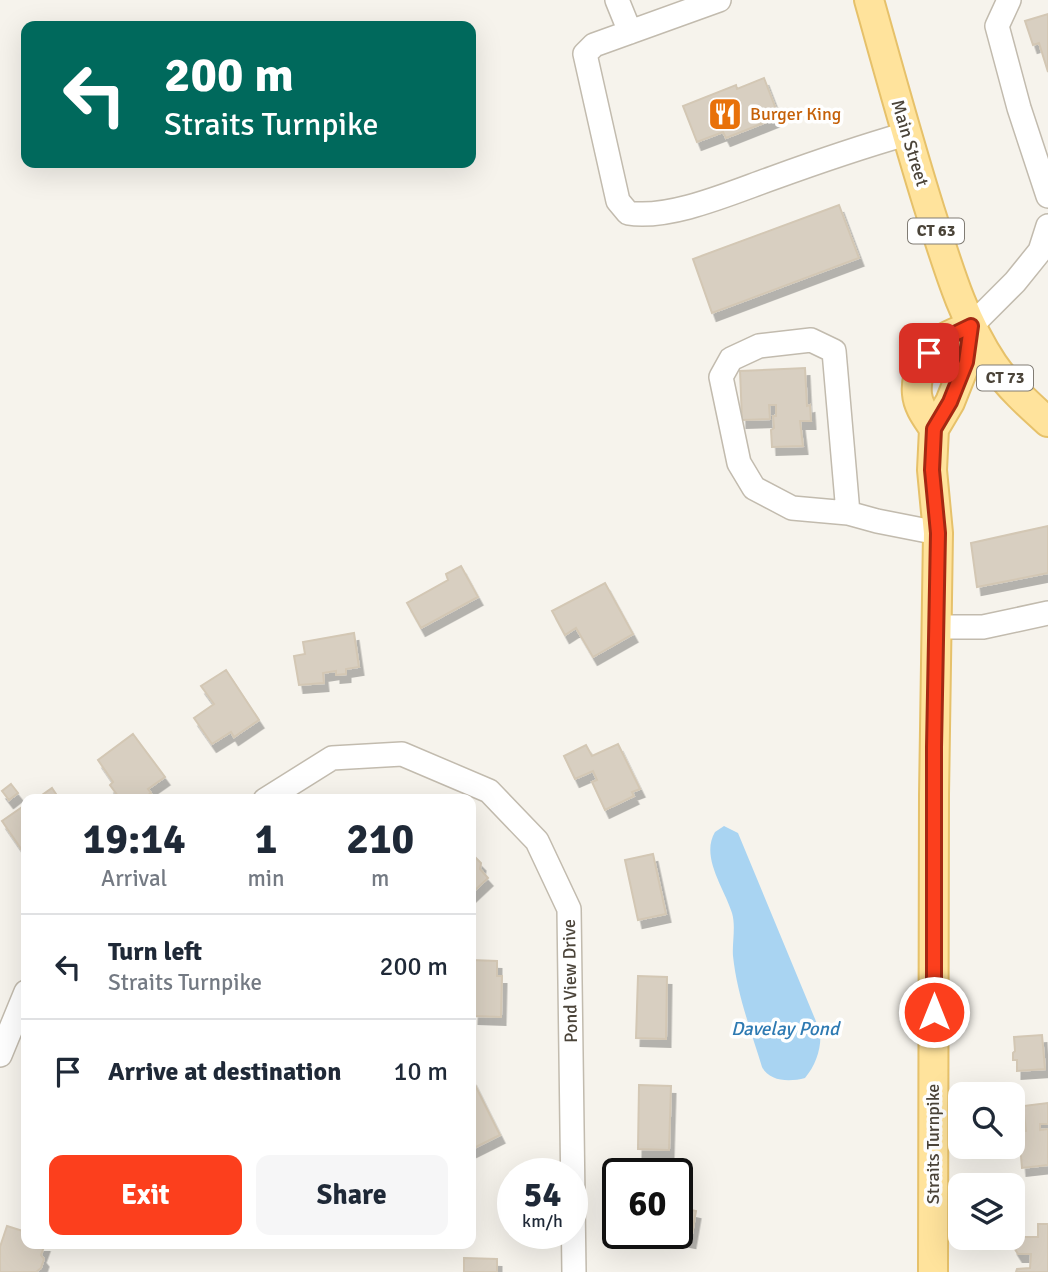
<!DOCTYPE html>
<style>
:root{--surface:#fff;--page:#f6f6f7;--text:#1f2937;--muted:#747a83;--line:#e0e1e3;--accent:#fc3f1d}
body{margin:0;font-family:Signika,sans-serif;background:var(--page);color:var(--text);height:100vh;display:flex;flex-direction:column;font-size:26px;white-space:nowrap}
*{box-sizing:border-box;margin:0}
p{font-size:23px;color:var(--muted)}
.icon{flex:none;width:38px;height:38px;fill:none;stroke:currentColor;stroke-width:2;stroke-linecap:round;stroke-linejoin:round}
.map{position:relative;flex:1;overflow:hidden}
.panel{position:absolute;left:21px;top:794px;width:455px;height:455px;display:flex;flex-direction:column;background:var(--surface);border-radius:14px;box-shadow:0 7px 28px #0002}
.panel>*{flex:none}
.guide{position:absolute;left:21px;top:21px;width:455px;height:147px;border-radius:14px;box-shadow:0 7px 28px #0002;background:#00695c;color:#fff;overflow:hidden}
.fabs{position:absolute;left:948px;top:1082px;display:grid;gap:14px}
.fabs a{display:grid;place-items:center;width:77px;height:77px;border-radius:14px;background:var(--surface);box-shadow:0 7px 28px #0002;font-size:35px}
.speed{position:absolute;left:497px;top:1158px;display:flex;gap:14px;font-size:35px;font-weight:700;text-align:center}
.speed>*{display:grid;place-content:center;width:91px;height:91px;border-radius:50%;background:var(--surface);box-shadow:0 7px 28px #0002;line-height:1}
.speed small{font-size:18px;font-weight:400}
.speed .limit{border:4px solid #111;border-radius:10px;background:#fff;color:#111}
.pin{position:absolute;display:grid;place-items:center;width:60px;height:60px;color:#fff;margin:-30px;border-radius:14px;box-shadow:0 4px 10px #0006}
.me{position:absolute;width:77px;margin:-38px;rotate:0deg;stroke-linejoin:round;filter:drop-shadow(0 0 5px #0008)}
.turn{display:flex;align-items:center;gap:24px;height:147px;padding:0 28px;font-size:32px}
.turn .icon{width:91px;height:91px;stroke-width:2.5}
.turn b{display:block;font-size:49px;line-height:60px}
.eta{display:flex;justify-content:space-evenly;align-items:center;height:119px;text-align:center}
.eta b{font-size:42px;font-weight:700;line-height:49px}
.action{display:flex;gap:14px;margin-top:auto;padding:14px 28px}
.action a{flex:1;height:80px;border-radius:14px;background:var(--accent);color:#fff;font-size:28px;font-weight:700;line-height:80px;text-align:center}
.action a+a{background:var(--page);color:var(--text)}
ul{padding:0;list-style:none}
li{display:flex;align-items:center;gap:21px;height:105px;padding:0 28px;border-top:2px solid var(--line)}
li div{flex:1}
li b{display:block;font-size:26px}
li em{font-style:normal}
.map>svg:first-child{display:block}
.water{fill:#a9d4f2}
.building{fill:#d8cfc1;stroke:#d3c7b4;stroke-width:2;filter:url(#shadow)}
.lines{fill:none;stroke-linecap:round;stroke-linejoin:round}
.minor-casing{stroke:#c2bbae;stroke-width:26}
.major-casing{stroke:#e6c16a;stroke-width:32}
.minor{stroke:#fff;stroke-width:23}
.major{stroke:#ffe39c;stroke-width:28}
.route-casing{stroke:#a42913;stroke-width:18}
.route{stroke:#fc3f1d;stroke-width:12}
.labels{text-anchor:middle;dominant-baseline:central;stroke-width:7;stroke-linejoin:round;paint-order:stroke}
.shield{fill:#fff;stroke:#817c74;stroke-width:2}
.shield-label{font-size:16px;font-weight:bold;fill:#4b4439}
.food-label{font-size:18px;fill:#c56008;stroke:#fff;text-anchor:start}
.street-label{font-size:18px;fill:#4b4439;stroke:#fff}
.water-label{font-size:19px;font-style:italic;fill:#2e7ab2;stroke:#fff}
</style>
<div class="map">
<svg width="1048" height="1272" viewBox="0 0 1048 1272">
<defs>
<filter id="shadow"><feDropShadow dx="4.5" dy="8" stdDeviation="0" flood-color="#0004"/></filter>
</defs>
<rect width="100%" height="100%" fill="#f6f3ec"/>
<path class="water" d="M 724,826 L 738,833 L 820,1031 C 822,1047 816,1065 805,1078 C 790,1082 770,1082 762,1067 C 751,1031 737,994 733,956 C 732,943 736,926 732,913 C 725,889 700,857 715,832 Z"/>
<path class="building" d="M 1048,14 L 1048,72 L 1039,43 L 1033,45 L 1025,21 Z
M 764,78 L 779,117 L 726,138 L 723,132 L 697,142 L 683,106 L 736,85 L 737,89 Z
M 839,205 L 859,258 L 712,313 L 693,259 Z
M 805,368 L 807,406 L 810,405 L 811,421 L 800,421 L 803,446 L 772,447 L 771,430 L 774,428 L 773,416 L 776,416 L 776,405 L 769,405 L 770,419 L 742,420 L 740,371 Z
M 1048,526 L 1048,573 L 977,587 L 971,543 Z
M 461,566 L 478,597 L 421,628 L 407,603 L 448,580 L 446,574 Z
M 605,583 L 633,634 L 593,657 L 576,628 L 565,635 L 552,611 Z
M 354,633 L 359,667 L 346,669 L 346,674 L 336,675 L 336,671 L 323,673 L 324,683 L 299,685 L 294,656 L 305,654 L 303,642 Z
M 226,670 L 259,720 L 234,737 L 231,732 L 212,744 L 194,718 L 214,704 L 201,686 Z
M 133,734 L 165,777 L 148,789 L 151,793 L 141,800 L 121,800 L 110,785 L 113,782 L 98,760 Z
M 618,744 L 640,789 L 632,792 L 634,796 L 605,810 L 592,782 L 597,780 L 593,771 L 575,779 L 564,756 L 586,745 L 592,756 Z
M 11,784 L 18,793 L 9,800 L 2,791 Z
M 52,788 L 60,800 L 35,800 Z
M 25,805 L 26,806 L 26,856 L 2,821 Z
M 653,854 L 666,914 L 638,920 L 625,860 Z
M 474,856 L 481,863 L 480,869 L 488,878 L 471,894 L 471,859 Z
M 471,960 L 497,961 L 497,976 L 502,976 L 501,1017 L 474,1016 L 475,992 L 471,992 Z
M 638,976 L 667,977 L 666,1039 L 636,1038 Z
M 1042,1035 L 1045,1069 L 1017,1071 L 1017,1060 L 1013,1060 L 1013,1053 L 1015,1051 L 1014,1037 Z
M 471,1077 L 500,1135 L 472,1149 L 471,1146 Z
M 639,1085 L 671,1086 L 669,1150 L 638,1149 Z
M 1048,1103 L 1048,1124 L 1040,1124 L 1040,1130 L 1048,1129 L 1048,1165 L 1022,1168 L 1019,1132 L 1026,1131 L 1023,1106 Z
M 677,1207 L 696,1211 L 691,1240 L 659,1234 L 677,1234 Z
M 1038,1224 L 1048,1224 L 1048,1272 L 1016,1272 L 1017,1269 L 1030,1268 L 1031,1254 L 1018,1254 L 1013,1246 L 1016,1237 L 1038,1237 Z
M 7,1226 L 26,1232 L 26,1244 L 45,1244 L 41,1255 L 44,1259 L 41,1268 L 36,1272 L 0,1272 L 0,1247 Z
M 464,1258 L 497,1259 L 497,1272 L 464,1272 Z"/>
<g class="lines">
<g class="minor-casing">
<path id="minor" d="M 617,0 L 630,32
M 719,0 L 594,45 L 585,54 L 618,201 L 628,213 C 670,220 733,192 773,178 C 817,162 861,147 906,134
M 1009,0 L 997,26 L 1019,108 L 1048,196
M 971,326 L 1015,282 L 1040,251 L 1048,226
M 848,513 L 834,351 L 811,340 L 759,346 L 731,359 L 721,377 L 739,463 L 754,488 L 792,508 L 848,513 L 877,521 L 938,533
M 935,627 L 983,627 L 1048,613
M 265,800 L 332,758 L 402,754 L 489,791 L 537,841 L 569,909 L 574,1272
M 0,1055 L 26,992"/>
</g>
<g class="major-casing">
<path id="major" d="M 869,0 C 889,71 908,141 930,211 C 947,263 962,318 993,364 C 1008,386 1029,405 1048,422
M 934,429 C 927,418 918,407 917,394 C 915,376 926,350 941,340 C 950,334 962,330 971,326
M 933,1272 L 934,795 L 938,533 L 932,470 L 934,429 L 950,402 L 966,362 L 971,326"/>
</g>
<use href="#minor" class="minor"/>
<use href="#major" class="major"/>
</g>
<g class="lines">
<g class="route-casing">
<path id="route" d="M 929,353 L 940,341 L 971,326 L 966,362 L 950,402 L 934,429 L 932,470 L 938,533 L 934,747 L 934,1012"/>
</g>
<use href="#route" class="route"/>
</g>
<defs>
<g id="restaurant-square" transform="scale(1.75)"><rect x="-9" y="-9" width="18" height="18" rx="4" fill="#e8710a" stroke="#fff"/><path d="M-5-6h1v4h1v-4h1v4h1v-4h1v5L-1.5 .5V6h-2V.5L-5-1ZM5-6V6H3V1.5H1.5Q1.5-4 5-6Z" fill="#fff"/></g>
</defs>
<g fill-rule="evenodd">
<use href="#restaurant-square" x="725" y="114"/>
</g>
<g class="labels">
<g class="shield">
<rect x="908" y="218.5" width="56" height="25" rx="5"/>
<rect x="977" y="365.5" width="56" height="25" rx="5"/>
</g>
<g class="shield-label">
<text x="936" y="231">CT 63</text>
<text x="1005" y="378">CT 73</text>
</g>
<g class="food-label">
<text x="750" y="114">Burger King</text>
</g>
<g class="street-label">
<text transform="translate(910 143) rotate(73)">Main Street</text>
<text transform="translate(570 981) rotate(-91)">Pond View Drive</text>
<text transform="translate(933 1144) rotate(-90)">Straits Turnpike</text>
</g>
<g class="water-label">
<text x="785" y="1029">Davelay Pond</text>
</g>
</g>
</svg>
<div class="fabs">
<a><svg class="icon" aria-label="search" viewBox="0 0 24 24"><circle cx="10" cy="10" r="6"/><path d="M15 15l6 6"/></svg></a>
<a><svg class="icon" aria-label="layers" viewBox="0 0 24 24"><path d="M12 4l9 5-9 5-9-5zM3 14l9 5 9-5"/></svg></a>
</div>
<div class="speed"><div>54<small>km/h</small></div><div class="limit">60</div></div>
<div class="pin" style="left:929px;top:353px;background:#d93025"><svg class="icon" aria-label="arrive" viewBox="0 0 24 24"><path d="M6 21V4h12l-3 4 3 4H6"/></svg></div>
<svg class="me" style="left:934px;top:1012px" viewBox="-20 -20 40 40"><circle r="17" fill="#fc3f1d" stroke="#fff" stroke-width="3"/><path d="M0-11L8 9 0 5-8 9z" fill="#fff"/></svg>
<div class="guide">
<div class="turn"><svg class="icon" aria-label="left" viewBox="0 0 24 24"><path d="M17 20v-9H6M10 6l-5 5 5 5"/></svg><div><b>200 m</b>Straits Turnpike</div></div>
</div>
<section class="panel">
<div class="eta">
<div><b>19:14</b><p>Arrival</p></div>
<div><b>1</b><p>min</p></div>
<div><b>210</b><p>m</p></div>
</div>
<ul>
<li><svg class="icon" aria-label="left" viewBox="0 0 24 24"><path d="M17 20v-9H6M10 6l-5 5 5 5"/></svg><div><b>Turn left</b><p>Straits Turnpike</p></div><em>200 m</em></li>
<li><svg class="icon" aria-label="arrive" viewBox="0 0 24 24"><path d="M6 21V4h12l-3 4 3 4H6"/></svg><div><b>Arrive at destination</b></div><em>10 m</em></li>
</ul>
<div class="action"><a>Exit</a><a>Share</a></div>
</section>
</div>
